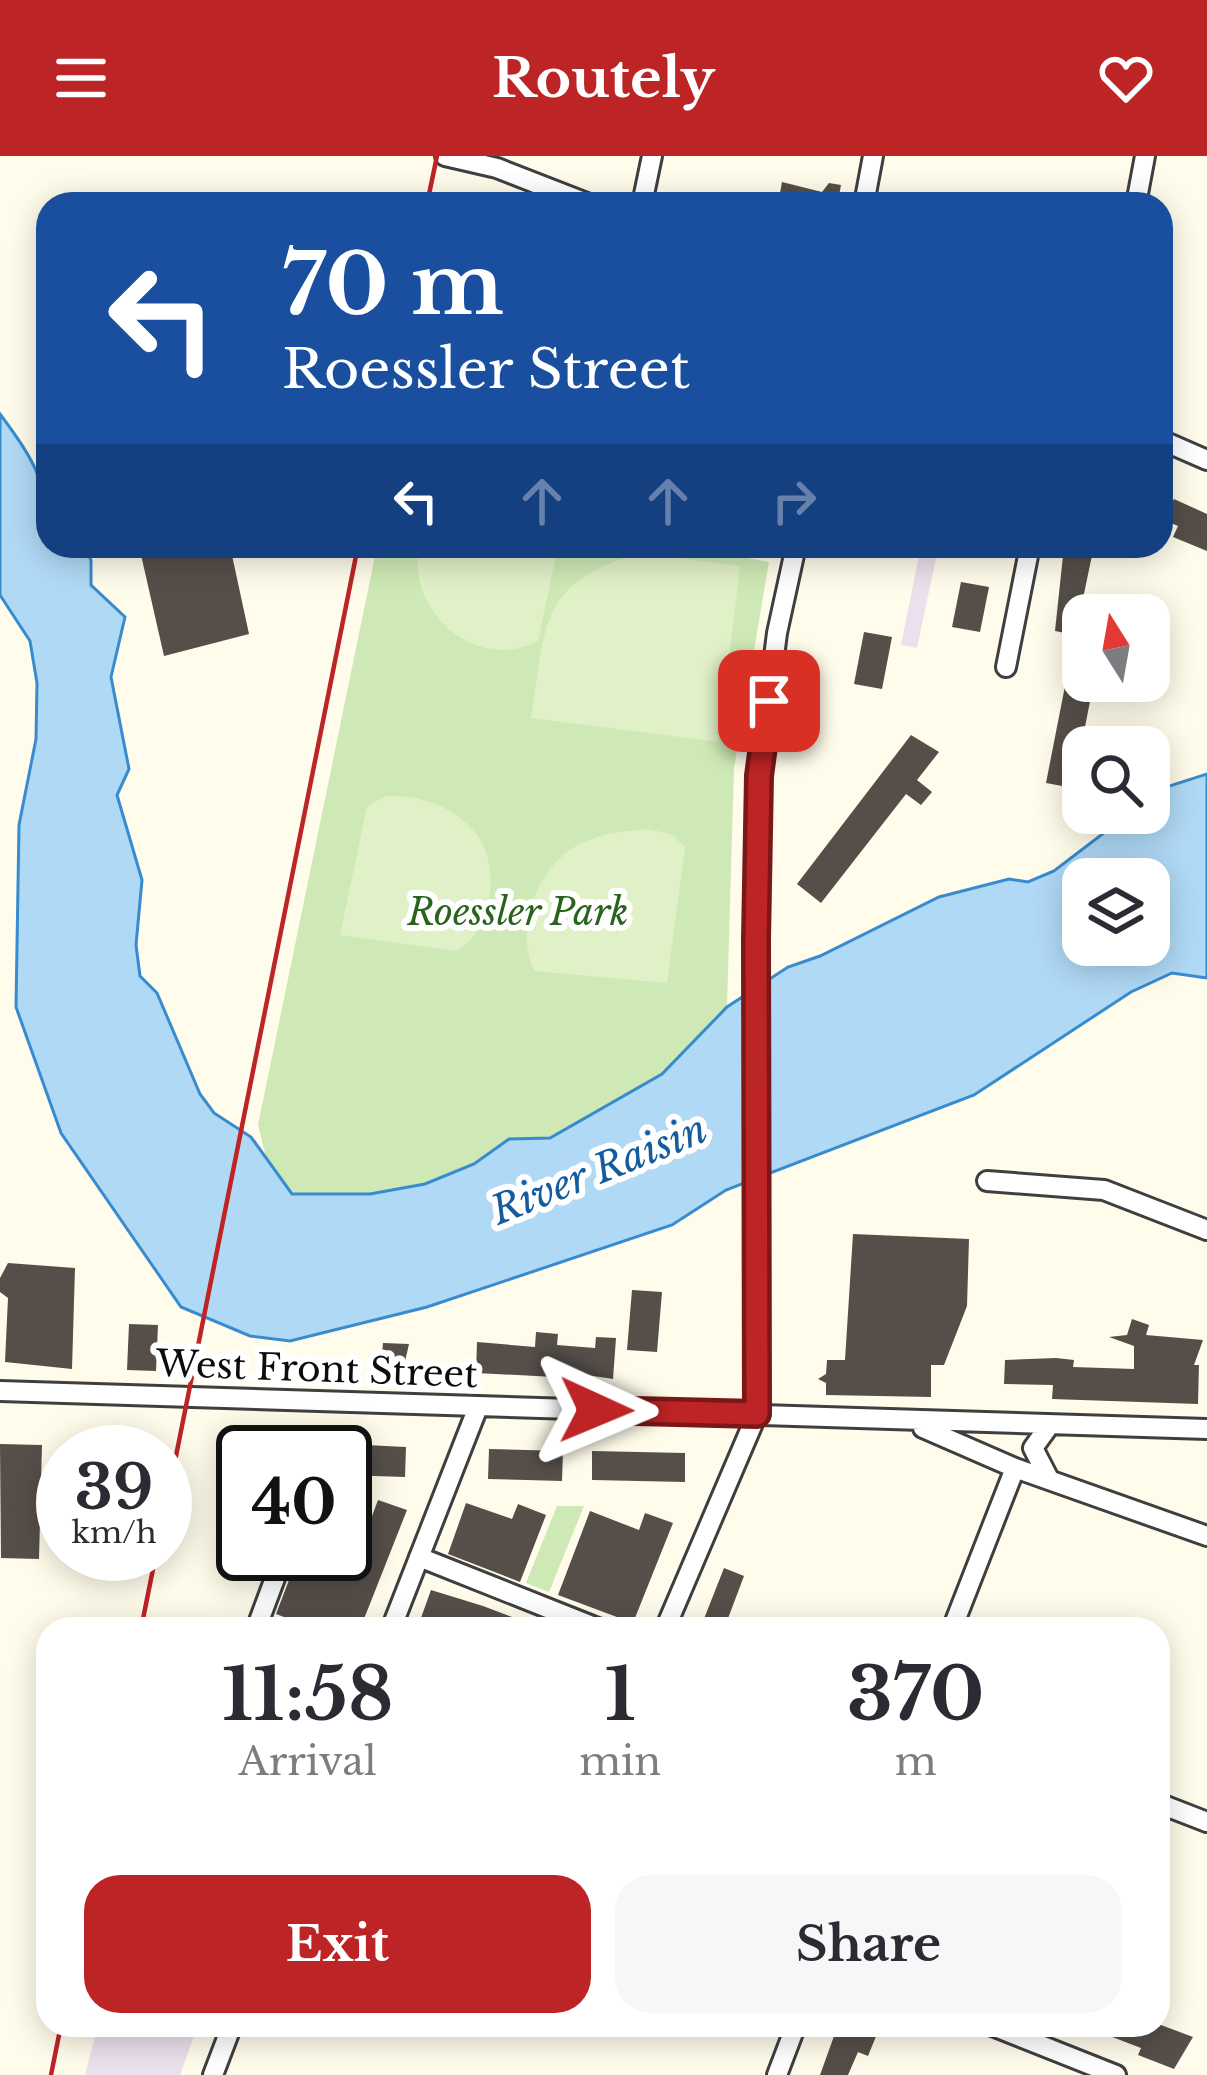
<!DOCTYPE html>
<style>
:root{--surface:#fff;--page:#f7f7f7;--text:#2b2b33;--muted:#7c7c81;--accent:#bd2425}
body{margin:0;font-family:"Libre Baskerville",serif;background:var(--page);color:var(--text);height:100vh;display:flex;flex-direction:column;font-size:45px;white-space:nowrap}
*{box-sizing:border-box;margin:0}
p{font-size:39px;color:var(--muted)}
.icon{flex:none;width:66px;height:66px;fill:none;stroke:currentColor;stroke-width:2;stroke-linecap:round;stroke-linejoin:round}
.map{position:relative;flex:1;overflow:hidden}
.drawer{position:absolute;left:36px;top:1461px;width:1134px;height:420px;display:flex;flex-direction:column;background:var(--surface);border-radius:36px;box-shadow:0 6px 30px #0003}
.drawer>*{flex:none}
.hud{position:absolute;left:36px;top:36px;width:1137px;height:366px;border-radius:36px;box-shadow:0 6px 30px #0003;background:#1a4fa0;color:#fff;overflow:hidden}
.needle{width:78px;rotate:349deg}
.fabs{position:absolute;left:1062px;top:438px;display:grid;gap:24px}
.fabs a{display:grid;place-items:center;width:108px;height:108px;border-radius:24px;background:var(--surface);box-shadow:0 6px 30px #0003;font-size:60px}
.speed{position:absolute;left:36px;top:1269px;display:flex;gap:24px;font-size:60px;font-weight:700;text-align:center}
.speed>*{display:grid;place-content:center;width:156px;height:156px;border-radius:50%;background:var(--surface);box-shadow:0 6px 30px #0003;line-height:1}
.speed small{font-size:30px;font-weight:400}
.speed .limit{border:6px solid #111;border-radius:18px;background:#fff;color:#111}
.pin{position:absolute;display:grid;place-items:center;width:102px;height:102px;color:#fff;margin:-51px;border-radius:24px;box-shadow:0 6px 18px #0006}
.me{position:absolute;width:132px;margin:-66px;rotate:91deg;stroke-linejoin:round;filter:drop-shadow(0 0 9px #0008)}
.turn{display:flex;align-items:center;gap:42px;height:252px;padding:0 48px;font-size:54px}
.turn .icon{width:156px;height:156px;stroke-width:2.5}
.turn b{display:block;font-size:84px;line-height:102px}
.lanes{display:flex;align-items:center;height:114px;padding:0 48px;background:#0003;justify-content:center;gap:60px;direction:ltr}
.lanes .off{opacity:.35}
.eta{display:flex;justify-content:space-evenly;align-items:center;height:204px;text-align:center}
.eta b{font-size:72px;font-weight:700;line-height:84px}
.primary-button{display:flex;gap:24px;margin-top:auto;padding:24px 48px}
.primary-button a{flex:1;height:138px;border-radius:36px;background:var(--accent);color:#fff;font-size:48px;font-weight:700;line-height:138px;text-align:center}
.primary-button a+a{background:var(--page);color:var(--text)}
header{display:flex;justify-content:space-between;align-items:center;height:156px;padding:0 48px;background:var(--accent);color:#fff;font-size:54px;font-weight:700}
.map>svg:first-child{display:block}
.industrial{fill:#ebe0eb}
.green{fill:#cee9b5}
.pitch{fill:#e0f0c7}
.water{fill:#b0d9f6;stroke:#378bce;stroke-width:3;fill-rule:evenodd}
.building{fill:#554e49}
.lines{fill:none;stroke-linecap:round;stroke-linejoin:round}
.minor-casing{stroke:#3f3f3f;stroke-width:24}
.minor{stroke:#fff;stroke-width:18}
.rail{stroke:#bd2425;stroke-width:4.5}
.route-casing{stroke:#7b1718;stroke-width:30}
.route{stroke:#bd2425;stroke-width:21}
.labels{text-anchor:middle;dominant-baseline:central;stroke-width:12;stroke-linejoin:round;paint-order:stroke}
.park-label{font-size:36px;font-style:italic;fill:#28641d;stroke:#fff}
.street-label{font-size:36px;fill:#0c0c0c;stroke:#fff}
.water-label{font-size:39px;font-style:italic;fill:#155c9e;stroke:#fff}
</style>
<header><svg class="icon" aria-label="menu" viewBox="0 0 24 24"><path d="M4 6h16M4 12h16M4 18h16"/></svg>Routely<svg class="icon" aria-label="heart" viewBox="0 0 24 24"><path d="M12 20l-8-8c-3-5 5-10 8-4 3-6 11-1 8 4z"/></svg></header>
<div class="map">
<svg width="1207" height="1919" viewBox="0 0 1207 1919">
<rect width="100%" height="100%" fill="#fffceb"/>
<path class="industrial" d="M 919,399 L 936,402 L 917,492 L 901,489 Z
M 98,1869 L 198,1869 L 180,1919 L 85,1919 Z"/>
<path class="green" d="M 377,390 L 678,390 L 769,406 L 734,612 L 727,851 L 663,918 L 549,982 L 509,983 L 474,1008 L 425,1028 L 370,1038 L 292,1038 L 269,1013 L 258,969 Z
M 557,1350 L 584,1350 L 549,1436 L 526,1427 Z"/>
<path class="pitch" d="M 419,390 L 558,390 L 538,485 C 475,518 406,454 419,390 Z
M 641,397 L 740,410 L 719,586 L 531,562 C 547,468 537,427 641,397 Z
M 385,640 C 418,639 447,647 471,672 C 503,704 495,774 456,795 L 340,779 L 367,651 Z
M 647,673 L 671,678 L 685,691 L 667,827 L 534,815 C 513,768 540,701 591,683 C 609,676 628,675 647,673 Z"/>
<path class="water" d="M 0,258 C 37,308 48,327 48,390 L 84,390 L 91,404 L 91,429 L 125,461 L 111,521 L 129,613 L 117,639 L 142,724 L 136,789 L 140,820 L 157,837 L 200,938 L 214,957 L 251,981 L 292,1038 L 370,1038 L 425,1028 L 474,1008 L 509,983 L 550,982 L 662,918 L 727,851 L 788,811 L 820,800 L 939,741 L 1009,723 L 1028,726 L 1054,715 L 1130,657 L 1149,657 L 1149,644 L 1166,631 L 1207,618 L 1207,822 L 1172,817 L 1131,836 L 974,939 L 726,1034 L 672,1069 L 427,1151 L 290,1185 L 250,1180 L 181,1151 L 61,977 L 16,851 L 19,669 L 36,583 L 37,527 L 30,485 L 0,439 ZM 1083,723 L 1149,723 L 1149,789 L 1083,789 Z"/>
<path class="building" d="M 782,26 L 822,36 L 829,27 L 841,29 L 839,40 L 851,43 L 851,48 L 778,48 Z
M 1174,343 L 1207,358 L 1207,395 L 1173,381 L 1178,370 L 1164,364 Z
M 139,390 L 230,390 L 249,478 L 164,500 Z
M 1064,390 L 1094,390 L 1081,452 L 1083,525 L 1094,525 L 1073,632 L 1046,627 L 1075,479 L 1055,475 Z
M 961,426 L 989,431 L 980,476 L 952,471 Z
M 864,476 L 892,481 L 882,533 L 854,528 Z
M 911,579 L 939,596 L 917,624 L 932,636 L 921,649 L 906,638 L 821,747 L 797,728 Z
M 853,1078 L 969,1083 L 967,1150 L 944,1209 L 931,1209 L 931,1241 L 826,1239 L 826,1227 L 818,1223 L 826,1218 L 827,1204 L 845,1204 Z
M 8,1107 L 75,1112 L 72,1213 L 5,1206 L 8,1142 L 0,1136 L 0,1122 Z
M 632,1134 L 662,1136 L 657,1196 L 627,1194 Z
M 1132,1163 L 1149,1169 L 1146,1179 L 1203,1184 L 1194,1209 L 1199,1209 L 1198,1248 L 1052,1243 L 1053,1229 L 1004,1228 L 1005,1204 L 1056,1202 L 1074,1204 L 1073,1211 L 1134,1213 L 1134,1190 L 1109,1181 L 1127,1179 Z
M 129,1168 L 158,1169 L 156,1215 L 127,1214 Z
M 536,1176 L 558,1178 L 557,1189 L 595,1192 L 596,1181 L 616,1182 L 613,1223 L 555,1214 L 555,1221 L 476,1217 L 477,1186 L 535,1191 Z
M 383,1187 L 409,1188 L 401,1223 L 380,1222 Z
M 0,1288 L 42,1289 L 39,1403 L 1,1402 Z
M 345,1288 L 406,1291 L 405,1321 L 345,1319 Z
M 489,1293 L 563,1295 L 562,1325 L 488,1323 Z
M 592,1295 L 685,1297 L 685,1326 L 592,1324 Z
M 378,1344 L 407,1354 L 360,1473 L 316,1473 L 276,1458 L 299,1398 L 345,1398 L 345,1350 L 372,1360 Z
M 466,1347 L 512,1363 L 518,1348 L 546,1359 L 520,1426 L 448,1398 Z
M 590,1355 L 639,1374 L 645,1357 L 673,1367 L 633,1467 L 558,1439 Z
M 724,1412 L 744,1420 L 724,1473 L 700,1473 Z
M 431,1434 L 483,1450 L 544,1473 L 417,1473 Z
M 838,1869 L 879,1873 L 868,1900 L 858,1896 L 848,1919 L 820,1919 Z
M 1081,1869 L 1161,1869 L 1193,1881 L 1174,1913 L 1138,1899 L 1141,1892 Z"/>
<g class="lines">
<g class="minor-casing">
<path id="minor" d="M 445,0 L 497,12 L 589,48
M 642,48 L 652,0
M 864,48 L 873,0
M 1136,48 L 1145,0
M 1161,284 L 1207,304
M 1006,511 L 1030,390
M 987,1025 L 1104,1034 L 1207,1074
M 0,1235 L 1207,1273
M 923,1272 L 1015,1312 L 1207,1380
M 1049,1323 L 1033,1292 L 1049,1270
M 419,1401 L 600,1473
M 256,1473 L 284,1398
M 391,1473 L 478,1251
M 665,1473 L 757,1258 L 759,620 L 777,477 L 796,390
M 952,1473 L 1015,1312
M 1158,1647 L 1207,1666
M 990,1869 L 1116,1919
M 213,1919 L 232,1869
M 777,1919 L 796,1869"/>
</g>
<use href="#minor" class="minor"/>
<path class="rail" d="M 427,48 L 437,0
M 165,1355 L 358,390
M 141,1473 L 156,1398
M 51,1919 L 61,1869"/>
</g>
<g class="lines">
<g class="route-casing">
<path id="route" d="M 596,1254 L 757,1258 L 756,783 L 759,620 L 769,545"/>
</g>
<use href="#route" class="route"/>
</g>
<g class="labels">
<g class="park-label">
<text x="518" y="756">Roessler Park</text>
</g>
<g class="street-label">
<text transform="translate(317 1213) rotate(2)">West Front Street</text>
</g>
<g class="water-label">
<text transform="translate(599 1014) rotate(-22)">River Raisin</text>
</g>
</g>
</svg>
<div class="fabs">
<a><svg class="needle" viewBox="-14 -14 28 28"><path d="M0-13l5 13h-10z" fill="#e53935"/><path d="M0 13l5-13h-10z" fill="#7c7c81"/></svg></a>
<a><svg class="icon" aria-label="search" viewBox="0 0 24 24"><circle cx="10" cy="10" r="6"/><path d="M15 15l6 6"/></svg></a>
<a><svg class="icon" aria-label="layers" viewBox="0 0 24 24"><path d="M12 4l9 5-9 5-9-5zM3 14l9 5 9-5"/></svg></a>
</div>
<div class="speed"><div>39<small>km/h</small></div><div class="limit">40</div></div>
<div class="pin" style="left:769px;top:545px;background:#d93025"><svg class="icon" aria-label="arrive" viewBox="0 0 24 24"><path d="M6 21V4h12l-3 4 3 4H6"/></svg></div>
<svg class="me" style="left:596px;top:1254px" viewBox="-20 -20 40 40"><path d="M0-17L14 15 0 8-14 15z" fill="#bd2425" stroke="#fff" stroke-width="4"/></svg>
<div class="hud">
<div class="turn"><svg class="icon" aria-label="left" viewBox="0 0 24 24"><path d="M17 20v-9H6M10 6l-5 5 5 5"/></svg><div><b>70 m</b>Roessler Street</div></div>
<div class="lanes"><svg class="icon" aria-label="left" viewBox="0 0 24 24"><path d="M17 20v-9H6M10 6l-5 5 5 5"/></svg><svg class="icon off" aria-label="ahead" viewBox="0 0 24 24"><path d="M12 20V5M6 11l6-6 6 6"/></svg><svg class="icon off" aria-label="ahead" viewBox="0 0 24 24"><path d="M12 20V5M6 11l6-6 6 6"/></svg><svg class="icon off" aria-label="right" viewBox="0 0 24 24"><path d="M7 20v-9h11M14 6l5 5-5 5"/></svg></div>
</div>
<section class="drawer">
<div class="eta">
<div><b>11:58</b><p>Arrival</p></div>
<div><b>1</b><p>min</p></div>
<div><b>370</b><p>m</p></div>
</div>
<div class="primary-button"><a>Exit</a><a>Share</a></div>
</section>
</div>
